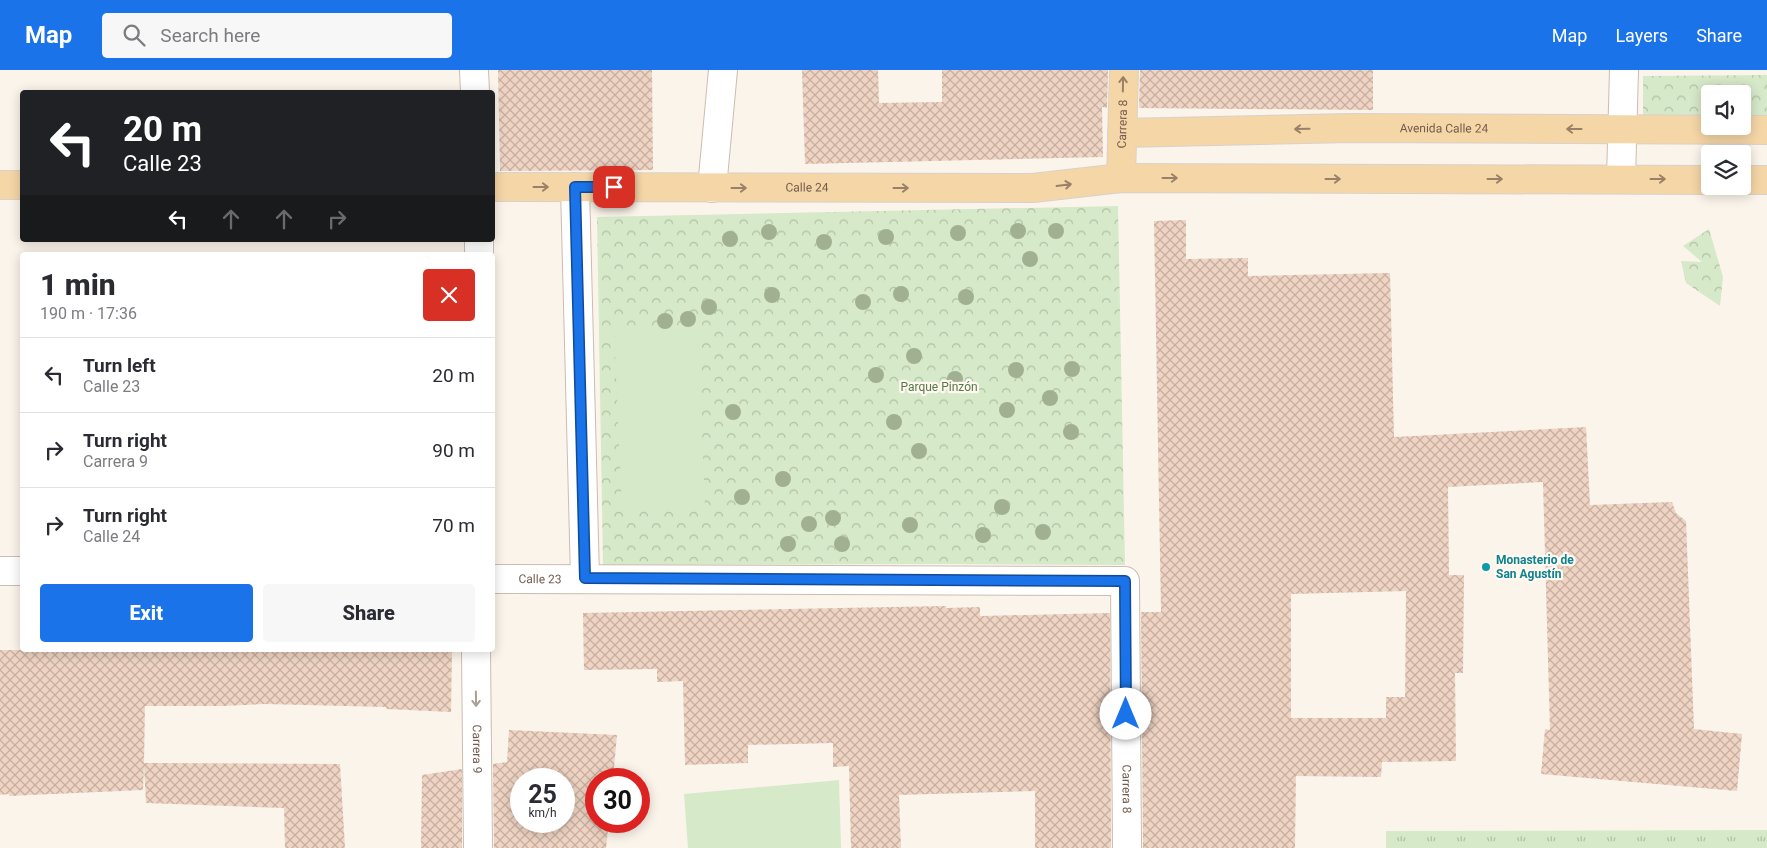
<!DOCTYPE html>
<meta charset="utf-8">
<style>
:root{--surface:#fff;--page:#f7f7f7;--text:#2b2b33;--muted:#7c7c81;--line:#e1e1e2;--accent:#1a73e8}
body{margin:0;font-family:Roboto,sans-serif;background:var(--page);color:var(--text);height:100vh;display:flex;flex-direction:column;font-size:19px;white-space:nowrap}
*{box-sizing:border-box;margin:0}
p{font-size:16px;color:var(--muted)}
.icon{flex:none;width:28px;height:28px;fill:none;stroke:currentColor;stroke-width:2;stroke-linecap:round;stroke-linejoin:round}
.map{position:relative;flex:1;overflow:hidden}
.side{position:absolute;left:20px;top:182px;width:475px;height:400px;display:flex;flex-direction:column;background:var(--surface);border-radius:5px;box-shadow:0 2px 12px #0003}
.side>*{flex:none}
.banner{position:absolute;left:20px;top:20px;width:475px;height:152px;border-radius:5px;box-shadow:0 2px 12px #0003;background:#202124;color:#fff;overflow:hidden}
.controls{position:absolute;left:1701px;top:15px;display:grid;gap:10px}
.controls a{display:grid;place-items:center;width:50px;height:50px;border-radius:5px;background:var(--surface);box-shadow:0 2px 12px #0003;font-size:25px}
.speed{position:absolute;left:510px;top:698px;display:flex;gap:10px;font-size:25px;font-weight:700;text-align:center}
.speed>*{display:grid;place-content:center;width:65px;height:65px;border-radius:50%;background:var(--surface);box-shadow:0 2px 12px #0003;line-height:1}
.speed small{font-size:12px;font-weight:400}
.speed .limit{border:8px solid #d22;background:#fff;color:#111}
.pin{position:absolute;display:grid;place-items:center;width:42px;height:42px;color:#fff;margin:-21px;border-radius:10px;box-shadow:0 2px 8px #0006}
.me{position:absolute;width:55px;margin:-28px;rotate:0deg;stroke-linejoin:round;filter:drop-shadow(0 0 4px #0008)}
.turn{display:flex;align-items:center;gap:18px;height:105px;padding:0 20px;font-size:22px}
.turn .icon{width:65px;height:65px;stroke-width:2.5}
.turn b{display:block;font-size:35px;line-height:42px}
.lanes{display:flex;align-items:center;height:48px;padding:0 20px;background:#0003;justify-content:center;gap:25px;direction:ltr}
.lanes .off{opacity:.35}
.round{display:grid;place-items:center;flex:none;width:52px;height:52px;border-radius:5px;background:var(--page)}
.overview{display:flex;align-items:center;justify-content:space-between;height:85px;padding:0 20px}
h1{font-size:30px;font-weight:800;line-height:38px}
.button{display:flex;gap:10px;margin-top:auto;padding:10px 20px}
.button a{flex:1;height:58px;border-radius:5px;background:var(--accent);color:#fff;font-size:20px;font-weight:800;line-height:58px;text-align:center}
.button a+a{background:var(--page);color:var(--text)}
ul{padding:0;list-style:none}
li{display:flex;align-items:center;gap:15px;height:75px;padding:0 20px;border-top:1px solid var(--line)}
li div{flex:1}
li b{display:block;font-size:19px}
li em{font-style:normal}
header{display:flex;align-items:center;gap:30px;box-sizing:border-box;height:70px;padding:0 25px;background:var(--accent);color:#fff}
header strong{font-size:24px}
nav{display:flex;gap:28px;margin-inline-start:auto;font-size:18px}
.search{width:350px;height:45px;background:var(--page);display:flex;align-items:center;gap:12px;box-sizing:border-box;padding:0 18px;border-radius:5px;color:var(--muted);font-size:19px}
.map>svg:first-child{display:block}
.grass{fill:url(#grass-tufts)}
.forest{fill:url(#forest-crowns)}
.pitch{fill:#d6e9c9}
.building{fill:url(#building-cross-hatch);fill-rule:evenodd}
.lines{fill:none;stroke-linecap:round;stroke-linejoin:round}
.minor-casing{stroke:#cdbcb0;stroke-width:30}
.major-casing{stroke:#d8d1cd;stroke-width:30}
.minor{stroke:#fff;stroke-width:28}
.major{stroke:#f5d6a7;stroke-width:28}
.tree{fill:#a1b090}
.oneway{stroke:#9b8069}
.oneway2{stroke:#ac9d95}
.route-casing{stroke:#114b97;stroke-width:12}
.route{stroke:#1a73e8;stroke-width:9}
.culture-dot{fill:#0f9aa8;stroke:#fef8f0;stroke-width:2}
.labels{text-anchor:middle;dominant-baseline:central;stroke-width:4.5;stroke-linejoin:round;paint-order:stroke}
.street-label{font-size:12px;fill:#755b4e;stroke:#fef8f0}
.park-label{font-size:12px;fill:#577947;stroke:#fef8f0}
.culture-label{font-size:12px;font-weight:bold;fill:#0d838f;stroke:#fef8f0;text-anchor:start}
</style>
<header>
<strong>Map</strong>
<div class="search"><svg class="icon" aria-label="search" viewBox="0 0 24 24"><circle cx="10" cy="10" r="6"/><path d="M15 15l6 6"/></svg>Search here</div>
<nav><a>Map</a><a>Layers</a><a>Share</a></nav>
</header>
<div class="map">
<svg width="1767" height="778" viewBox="0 0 1767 778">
<defs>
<pattern id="grass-tufts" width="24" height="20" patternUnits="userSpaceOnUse" patternTransform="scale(1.25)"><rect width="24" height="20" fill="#d6e9c9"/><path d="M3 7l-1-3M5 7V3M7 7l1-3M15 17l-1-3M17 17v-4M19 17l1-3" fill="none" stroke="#b2c0a5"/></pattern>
<pattern id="forest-crowns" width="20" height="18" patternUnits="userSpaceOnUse" patternTransform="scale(1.25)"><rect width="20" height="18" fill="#d6e9c9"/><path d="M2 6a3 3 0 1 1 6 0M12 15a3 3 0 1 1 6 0" fill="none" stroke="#b2c0a5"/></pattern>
<pattern id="building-cross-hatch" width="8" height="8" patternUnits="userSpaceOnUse" patternTransform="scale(1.25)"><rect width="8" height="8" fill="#efd4c3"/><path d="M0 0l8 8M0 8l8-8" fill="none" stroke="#c6afa1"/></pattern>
</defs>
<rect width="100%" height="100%" fill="#fbf4ea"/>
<path class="grass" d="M 1767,760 L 1767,778 L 1386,778 L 1386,761 Z"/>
<path class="forest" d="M 1767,5 L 1767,52 L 1743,52 L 1742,24 L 1710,24 L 1710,52 L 1643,52 L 1643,6 Z
M 1118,136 L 1125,495 L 949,494 L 603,495 L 597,147 Z
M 1709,159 L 1723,207 L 1720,236 L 1686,213 L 1681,191 L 1702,192 L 1683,176 Z"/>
<path class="pitch" d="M 698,257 L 705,437 L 622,442 L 614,260 Z
M 839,710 L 841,778 L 688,778 L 684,724 Z"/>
<path class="building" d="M 498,0 L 652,0 L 653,100 L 500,101 Z
M 802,0 L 878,0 L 879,33 L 942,32 L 942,0 L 1108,0 L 1107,38 L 1102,37 L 1103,87 L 805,94 Z
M 1140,0 L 1373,0 L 1373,40 L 1139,38 Z
M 1186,150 L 1186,189 L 1248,188 L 1248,206 L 1390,203 L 1394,367 L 1586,357 L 1590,435 L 1672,432 L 1676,443 L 1686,451 L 1694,659 L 1742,664 L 1737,721 L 1541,704 L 1545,659 L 1550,660 L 1543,412 L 1448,417 L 1449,505 L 1464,505 L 1463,603 L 1455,603 L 1456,691 L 1382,692 L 1381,707 L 1296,706 L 1295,778 L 1143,778 L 1141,542 L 1161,542 L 1154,151 ZM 1406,521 L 1405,627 L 1386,627 L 1386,648 L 1291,648 L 1291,524 Z
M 946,536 L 946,538 L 980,537 L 980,546 L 1110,543 L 1111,778 L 1035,778 L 1035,721 L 899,725 L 901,778 L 851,778 L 849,696 L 833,697 L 833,673 L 748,675 L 748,693 L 685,695 L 683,611 L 657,612 L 657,599 L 584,600 L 583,543 Z
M 0,580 L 452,580 L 451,642 L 386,639 L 386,637 L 264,634 L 223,636 L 145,636 L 144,693 L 340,694 L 345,778 L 285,778 L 284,738 L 146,733 L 144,696 L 143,720 L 9,726 L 9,724 L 0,725 Z
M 509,660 L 617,665 L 613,709 L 596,709 L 596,751 L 609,751 L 606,778 L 494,778 L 493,694 L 507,692 ZM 521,709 L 564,709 L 564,751 L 521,751 Z
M 462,699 L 462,778 L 421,778 L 422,705 Z"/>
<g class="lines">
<g class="minor-casing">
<g id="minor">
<path d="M 474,0 L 475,22"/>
<path d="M 1621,109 L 1624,0"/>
<path d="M 575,117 L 585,508"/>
<path d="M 712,118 L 723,0"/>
<path d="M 479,185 L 479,170"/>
<path d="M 0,501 L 22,501"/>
<path id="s1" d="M 492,509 L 1125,511 L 1127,778"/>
<path id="s2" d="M 476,580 L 478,778"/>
</g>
</g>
<g class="major-casing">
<g id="major">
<path id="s3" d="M 1122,63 L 1351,58 L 1767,60"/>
<path id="s4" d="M 1121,108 L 1124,0"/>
<path d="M 1742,110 L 1767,110"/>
<path d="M 0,115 L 22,115"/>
<path id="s5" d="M 492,117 L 1033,118 L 1121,108 L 1710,110"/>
</g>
</g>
<use href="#minor" class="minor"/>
<use href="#major" class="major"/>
</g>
<g class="tree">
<circle cx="1018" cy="161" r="8"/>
<circle cx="1056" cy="161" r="8"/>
<circle cx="769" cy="162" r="8"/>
<circle cx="958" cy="163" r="8"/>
<circle cx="886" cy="167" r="8"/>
<circle cx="730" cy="169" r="8"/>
<circle cx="824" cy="172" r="8"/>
<circle cx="1030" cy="189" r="8"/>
<circle cx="901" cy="224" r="8"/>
<circle cx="772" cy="225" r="8"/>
<circle cx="966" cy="227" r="8"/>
<circle cx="863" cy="232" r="8"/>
<circle cx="709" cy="237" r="8"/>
<circle cx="688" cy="249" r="8"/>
<circle cx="665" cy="251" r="8"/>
<circle cx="914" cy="286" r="8"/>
<circle cx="1072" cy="299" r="8"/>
<circle cx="1016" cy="300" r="8"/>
<circle cx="876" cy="305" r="8"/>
<circle cx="955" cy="309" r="8"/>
<circle cx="1050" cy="328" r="8"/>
<circle cx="1007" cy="340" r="8"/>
<circle cx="733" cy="342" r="8"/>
<circle cx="894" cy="352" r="8"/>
<circle cx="1071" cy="362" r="8"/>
<circle cx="919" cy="381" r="8"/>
<circle cx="783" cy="409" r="8"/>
<circle cx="742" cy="427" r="8"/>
<circle cx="1002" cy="437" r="8"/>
<circle cx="833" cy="448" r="8"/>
<circle cx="809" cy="454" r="8"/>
<circle cx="910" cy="455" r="8"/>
<circle cx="1043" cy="462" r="8"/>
<circle cx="983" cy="465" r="8"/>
<circle cx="788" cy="474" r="8"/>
<circle cx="842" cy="474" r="8"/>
</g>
<defs><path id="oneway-shaft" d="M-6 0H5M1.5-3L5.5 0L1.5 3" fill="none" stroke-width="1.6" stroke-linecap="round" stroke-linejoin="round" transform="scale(1.25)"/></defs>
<g class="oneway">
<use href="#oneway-shaft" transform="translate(1123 14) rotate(-89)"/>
<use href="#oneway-shaft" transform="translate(1302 59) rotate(179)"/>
<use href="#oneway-shaft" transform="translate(1574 59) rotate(-180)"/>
<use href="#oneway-shaft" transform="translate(1170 108)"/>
<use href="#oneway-shaft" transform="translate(1333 109)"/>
<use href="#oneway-shaft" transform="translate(1495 109)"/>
<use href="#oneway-shaft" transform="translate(1658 109)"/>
<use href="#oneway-shaft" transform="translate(1064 115) rotate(-7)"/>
<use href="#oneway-shaft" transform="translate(541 117)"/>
<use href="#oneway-shaft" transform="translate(739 118)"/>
<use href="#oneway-shaft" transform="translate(901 118)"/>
</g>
<use class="oneway2" href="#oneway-shaft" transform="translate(476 629) rotate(89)"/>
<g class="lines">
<g class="route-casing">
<path id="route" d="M 614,117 L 575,117 L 585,508 L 1125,511 L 1126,644"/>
</g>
<use href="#route" class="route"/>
</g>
<circle class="culture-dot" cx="1486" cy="497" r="5"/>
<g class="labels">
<g class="street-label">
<text stroke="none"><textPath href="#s4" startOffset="54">Carrera 8</textPath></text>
<text stroke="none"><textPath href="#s3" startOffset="322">Avenida Calle 24</textPath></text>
<text stroke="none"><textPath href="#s5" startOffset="315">Calle 24</textPath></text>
<text stroke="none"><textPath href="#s1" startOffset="48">Calle 23</textPath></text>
<text stroke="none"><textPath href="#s2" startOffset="99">Carrera 9</textPath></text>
<text stroke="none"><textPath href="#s1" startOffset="841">Carrera 8</textPath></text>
</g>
<g class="park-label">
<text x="939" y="317">Parque Pinzón</text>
</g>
<g class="culture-label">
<text x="1496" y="490">Monasterio de<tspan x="1496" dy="14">San Agustín</tspan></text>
</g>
</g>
</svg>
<div class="controls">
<a><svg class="icon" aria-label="sound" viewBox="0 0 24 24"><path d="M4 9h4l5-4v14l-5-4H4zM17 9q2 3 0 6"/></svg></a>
<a><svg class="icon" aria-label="layers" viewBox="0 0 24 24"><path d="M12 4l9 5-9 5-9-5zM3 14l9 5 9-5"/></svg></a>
</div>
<div class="speed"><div>25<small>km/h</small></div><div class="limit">30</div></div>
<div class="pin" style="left:614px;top:117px;background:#d93025"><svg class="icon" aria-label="arrive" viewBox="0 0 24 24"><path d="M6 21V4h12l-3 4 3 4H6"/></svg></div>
<svg class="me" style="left:1126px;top:644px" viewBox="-20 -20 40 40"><circle r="19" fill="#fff"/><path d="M0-13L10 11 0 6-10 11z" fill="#1a73e8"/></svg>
<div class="banner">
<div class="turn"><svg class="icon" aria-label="left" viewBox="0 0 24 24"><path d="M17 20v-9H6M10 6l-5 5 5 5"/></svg><div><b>20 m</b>Calle 23</div></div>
<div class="lanes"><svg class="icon" aria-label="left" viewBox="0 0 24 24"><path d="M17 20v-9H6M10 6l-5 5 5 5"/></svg><svg class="icon off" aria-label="ahead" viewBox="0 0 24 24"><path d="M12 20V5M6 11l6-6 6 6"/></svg><svg class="icon off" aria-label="ahead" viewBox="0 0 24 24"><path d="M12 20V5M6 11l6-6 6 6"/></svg><svg class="icon off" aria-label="right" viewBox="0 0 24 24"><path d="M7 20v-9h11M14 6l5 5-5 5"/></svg></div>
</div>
<section class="side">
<div class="overview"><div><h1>1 min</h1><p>190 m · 17:36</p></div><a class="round" style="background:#d93025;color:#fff"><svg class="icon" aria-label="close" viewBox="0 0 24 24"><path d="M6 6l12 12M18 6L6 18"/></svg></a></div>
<ul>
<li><svg class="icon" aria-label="left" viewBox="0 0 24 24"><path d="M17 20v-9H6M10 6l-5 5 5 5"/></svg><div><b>Turn left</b><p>Calle 23</p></div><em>20 m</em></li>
<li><svg class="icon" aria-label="right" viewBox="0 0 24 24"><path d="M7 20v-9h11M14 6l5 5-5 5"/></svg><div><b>Turn right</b><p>Carrera 9</p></div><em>90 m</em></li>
<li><svg class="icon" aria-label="right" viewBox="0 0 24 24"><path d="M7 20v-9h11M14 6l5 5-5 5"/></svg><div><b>Turn right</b><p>Calle 24</p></div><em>70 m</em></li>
</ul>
<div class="button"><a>Exit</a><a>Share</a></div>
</section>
</div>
